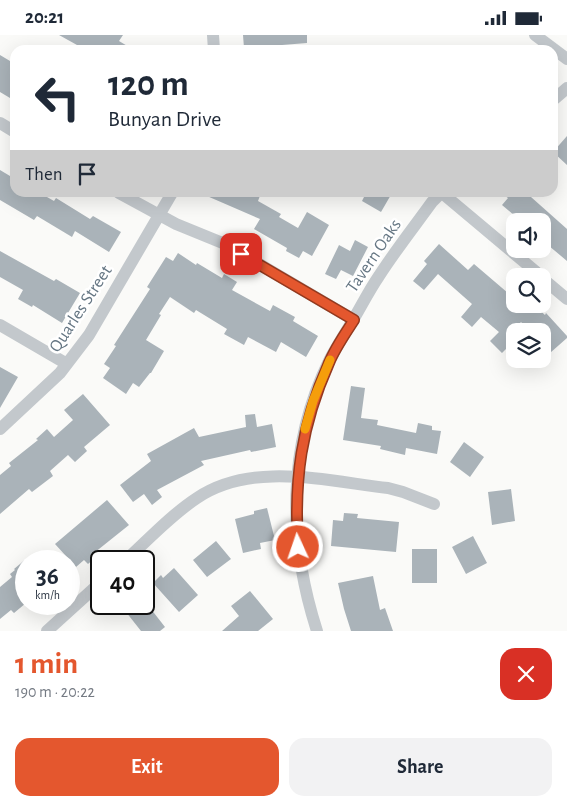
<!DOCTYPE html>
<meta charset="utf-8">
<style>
:root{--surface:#fff;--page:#f2f2f3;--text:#1f2937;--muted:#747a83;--accent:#e4572e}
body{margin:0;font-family:"Alegreya Sans",sans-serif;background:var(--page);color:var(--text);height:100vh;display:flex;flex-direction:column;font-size:19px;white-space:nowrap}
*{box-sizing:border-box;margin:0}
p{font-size:16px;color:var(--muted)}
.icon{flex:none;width:28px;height:28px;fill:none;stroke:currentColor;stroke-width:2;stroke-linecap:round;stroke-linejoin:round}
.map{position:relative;height:596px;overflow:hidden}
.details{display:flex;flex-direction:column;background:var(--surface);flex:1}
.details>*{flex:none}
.banner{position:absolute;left:10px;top:10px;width:548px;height:152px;border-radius:15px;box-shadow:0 5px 20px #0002;background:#fff;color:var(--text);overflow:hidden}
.controls{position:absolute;left:506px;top:178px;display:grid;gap:10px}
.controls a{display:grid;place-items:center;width:45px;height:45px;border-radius:10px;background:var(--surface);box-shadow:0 5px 20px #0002;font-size:25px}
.speed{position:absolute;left:15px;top:515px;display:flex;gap:10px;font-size:25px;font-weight:700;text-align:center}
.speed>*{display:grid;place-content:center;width:65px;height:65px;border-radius:50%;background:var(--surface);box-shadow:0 5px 20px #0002;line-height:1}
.speed small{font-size:12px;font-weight:400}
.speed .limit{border:2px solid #111;border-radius:8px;background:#fff;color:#111}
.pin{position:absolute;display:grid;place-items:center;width:42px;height:42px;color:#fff;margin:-21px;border-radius:10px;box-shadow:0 2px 8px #0006}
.me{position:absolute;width:55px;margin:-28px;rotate:357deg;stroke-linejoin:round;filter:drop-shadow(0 0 4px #0008)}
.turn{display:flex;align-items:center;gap:18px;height:105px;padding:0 15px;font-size:22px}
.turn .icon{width:65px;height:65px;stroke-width:2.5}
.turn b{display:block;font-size:35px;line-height:42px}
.then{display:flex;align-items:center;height:48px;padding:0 15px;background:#0003;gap:10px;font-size:19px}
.round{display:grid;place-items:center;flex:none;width:52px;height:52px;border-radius:15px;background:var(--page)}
.headline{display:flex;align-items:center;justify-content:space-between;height:85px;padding:0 15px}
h1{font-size:30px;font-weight:600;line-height:38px;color:var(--accent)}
.action{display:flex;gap:10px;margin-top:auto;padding:10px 15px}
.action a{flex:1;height:58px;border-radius:15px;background:var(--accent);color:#fff;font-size:20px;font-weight:600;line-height:58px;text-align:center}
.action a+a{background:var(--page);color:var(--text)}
.status{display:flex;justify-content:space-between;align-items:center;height:35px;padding:0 25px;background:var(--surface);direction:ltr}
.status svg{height:14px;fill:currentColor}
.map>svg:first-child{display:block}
.building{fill:#aab3b9}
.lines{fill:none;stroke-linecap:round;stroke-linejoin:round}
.minor{stroke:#c3c8cc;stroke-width:12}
.route-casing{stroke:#94391e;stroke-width:12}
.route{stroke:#e4572e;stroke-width:9}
.slow{stroke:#f59e0b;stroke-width:9}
.labels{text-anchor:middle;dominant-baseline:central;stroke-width:5;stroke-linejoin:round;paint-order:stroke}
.street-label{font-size:18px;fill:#657683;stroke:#fff}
</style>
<div class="status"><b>20:21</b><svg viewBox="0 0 49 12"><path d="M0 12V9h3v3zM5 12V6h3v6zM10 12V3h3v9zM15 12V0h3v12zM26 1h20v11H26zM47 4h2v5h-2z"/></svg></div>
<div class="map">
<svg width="567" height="596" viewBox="0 0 567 596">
<rect width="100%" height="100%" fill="#fafaf8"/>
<path class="building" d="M 59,0 L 123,0 L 119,6 L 134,15 L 86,15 Z
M 243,0 L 307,0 L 307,8 L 244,13 Z
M 0,20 L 15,29 L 15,66 L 0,57 Z
M 567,101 L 567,130 L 553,117 Z
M 0,135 L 15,144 L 15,158 L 40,158 L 54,166 L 56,163 L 90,184 L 93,181 L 121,197 L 109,217 L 75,196 L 72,202 L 37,181 L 34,185 L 0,165 Z
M 200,158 L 261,158 L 258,166 L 281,179 L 279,182 L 298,193 L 307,177 L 329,190 L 312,221 L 303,216 L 299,223 L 286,216 L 287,213 L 254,194 L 260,184 Z
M 366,158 L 392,158 L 381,177 L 362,166 Z
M 501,158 L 534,158 L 531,162 L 567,194 L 567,226 L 542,205 L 542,186 L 525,186 L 516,179 L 515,181 L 502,170 L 508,163 Z
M 355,205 L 368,212 L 353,241 L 341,235 L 336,244 L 325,239 L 339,210 L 350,216 Z
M 439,209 L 468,235 L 474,229 L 515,264 L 515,269 L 533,269 L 545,280 L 546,278 L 567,301 L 567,303 L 542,325 L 542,296 L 530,296 L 521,287 L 506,304 L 511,309 L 502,318 L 490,306 L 499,297 L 481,282 L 472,292 L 461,282 L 472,269 L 438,239 L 424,255 L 413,246 L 427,229 L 424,226 Z
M 0,216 L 54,246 L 56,244 L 80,258 L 62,288 L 33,270 L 32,272 L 18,264 L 23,255 L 0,242 Z
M 178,218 L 196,230 L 197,228 L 222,243 L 224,239 L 237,247 L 232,255 L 270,276 L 273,270 L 295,282 L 293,286 L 318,301 L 306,322 L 281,307 L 276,317 L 248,302 L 244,310 L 224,299 L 227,294 L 196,275 L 194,278 L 170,262 L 159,279 L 161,280 L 146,305 L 164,316 L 151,338 L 150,338 L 139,352 L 133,348 L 126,359 L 103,343 L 110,333 L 104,329 L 116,311 L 114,310 L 150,254 L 147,252 L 166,222 L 173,226 Z
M 0,332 L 18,342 L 0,373 Z
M 351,351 L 365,353 L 361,383 L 378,385 L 377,390 L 416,398 L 418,388 L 432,391 L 432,395 L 441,396 L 437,419 L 406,413 L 405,420 L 380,414 L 381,411 L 343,405 Z
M 83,359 L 110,390 L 84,412 L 87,416 L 75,427 L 68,420 L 50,436 L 53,441 L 32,457 L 29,454 L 0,479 L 0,440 L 11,431 L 9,428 L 38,405 L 36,404 L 47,394 L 54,402 L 73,385 L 64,375 Z
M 255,379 L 257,392 L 272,389 L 276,412 L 251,417 L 250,415 L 201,426 L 204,430 L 157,455 L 162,462 L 152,470 L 144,459 L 133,467 L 120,450 L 151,426 L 147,419 L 194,393 L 199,402 L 246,392 L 245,380 Z
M 464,407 L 484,422 L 470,442 L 450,427 Z
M 511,454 L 515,486 L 492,490 L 488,457 Z
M 107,465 L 129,490 L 94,518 L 97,521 L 88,529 L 84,525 L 76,532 L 55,509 Z
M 267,473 L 275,505 L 260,508 L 261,514 L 243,518 L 235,484 L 254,479 L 254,476 Z
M 344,478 L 358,479 L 357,483 L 399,487 L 396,517 L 331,511 L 333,485 L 343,486 Z
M 473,501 L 487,528 L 466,539 L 452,512 Z
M 216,506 L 231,524 L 207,542 L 193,525 Z
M 412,514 L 437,514 L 437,548 L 412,548 Z
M 26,524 L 26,568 L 14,578 L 11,575 L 0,584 L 0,552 L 12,542 L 10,539 L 15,535 L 14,534 Z
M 174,533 L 198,560 L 179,577 L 153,548 L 161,540 L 163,543 Z
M 373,541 L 380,575 L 385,573 L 393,596 L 351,596 L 344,574 L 338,548 Z
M 250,556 L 273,584 L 258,596 L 222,596 L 239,581 L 231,571 Z
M 136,569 L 147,569 L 165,592 L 160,596 L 141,596 L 126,577 Z"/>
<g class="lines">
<path class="minor" d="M 213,0 L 214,15
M 535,0 L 567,24
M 552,66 L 567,53
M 0,88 L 15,97
M 119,158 L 176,189 L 225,209 L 354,285
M 442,158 L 541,241
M 542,243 L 567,264
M 0,290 L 67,329
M 0,394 L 60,338 L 89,300 L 172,158
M 125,526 C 148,505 171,480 197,463 C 252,426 326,446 388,453 L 403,457 L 434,469
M 47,596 L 101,547
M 317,596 C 288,506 287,412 329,326 C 335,314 343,302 350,290 C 360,274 368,257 379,241 C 395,216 414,192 432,167 L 441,158"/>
</g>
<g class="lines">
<g class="route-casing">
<path id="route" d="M 241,219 L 354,285 C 345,299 335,313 329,328 C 301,391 294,444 298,512"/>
</g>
<use href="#route" class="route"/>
<path class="slow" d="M 305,394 L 313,366 L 330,325"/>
</g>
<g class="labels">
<g class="street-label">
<text transform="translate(374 221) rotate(-56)">Tavern Oaks</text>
<text transform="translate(81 274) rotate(-57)">Quarles Street</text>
</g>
</g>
</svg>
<div class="controls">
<a><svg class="icon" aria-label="sound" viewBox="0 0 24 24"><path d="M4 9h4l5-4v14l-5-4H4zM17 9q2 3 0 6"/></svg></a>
<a><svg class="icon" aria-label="search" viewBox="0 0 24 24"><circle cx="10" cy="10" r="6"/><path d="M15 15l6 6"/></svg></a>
<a><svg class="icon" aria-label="layers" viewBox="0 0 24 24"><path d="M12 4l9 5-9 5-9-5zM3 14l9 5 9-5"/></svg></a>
</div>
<div class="speed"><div>36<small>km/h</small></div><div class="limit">40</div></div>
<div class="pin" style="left:241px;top:219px;background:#d93025"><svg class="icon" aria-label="arrive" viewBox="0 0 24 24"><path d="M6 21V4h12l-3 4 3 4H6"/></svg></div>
<svg class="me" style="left:298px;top:512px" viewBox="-20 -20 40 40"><circle r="17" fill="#e4572e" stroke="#fff" stroke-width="3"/><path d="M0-11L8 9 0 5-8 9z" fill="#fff"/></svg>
<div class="banner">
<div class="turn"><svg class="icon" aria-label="left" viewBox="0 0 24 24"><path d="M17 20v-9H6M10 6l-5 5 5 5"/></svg><div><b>120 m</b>Bunyan Drive</div></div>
<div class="then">Then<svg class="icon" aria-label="arrive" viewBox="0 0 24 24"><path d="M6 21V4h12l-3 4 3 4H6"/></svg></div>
</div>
</div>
<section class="details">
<div class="headline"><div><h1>1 min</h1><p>190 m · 20:22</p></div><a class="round" style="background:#d93025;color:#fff"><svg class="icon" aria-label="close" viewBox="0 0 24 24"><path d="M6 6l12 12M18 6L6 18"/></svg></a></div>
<div class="action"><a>Exit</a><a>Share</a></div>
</section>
